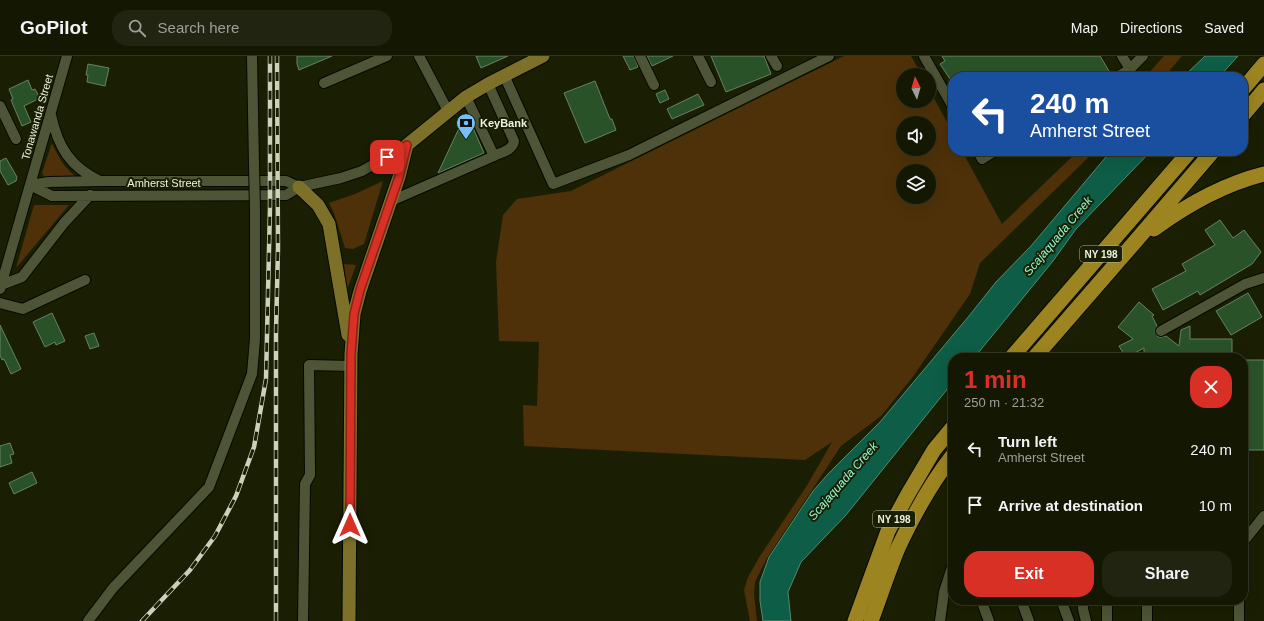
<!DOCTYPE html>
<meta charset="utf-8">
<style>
:root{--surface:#141702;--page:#212411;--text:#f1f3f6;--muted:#9d9f99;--line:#333624;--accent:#d93025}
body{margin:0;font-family:Arial,sans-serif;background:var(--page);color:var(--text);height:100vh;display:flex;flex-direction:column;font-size:15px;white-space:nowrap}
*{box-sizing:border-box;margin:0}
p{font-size:13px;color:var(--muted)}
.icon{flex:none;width:22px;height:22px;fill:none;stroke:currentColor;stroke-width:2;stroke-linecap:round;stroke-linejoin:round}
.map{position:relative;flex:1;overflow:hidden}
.sheet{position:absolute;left:948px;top:297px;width:300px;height:252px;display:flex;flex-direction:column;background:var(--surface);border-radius:16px;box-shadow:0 4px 16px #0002,0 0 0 1px var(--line)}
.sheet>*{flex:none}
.top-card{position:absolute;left:948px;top:16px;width:300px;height:84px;border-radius:16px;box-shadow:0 4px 16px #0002,0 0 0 1px var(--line);background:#1a4fa0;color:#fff;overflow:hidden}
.needle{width:26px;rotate:355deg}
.tools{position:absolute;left:896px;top:12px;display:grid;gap:8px}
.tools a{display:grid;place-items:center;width:40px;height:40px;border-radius:50%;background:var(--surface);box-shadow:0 4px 16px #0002,0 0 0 1px var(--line);font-size:20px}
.pin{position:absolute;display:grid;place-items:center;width:34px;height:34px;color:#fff;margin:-17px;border-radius:8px;box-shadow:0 2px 6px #0006}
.me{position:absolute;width:44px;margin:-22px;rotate:0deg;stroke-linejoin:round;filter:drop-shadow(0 0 3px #0008)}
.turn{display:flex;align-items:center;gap:14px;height:84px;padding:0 16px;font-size:18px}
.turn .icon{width:52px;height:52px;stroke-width:2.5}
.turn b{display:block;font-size:28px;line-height:34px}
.round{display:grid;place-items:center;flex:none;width:42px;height:42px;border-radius:16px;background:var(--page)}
.head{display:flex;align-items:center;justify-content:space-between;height:68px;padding:0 16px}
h1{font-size:24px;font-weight:700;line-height:30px;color:var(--accent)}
.primary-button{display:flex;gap:8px;margin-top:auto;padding:8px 16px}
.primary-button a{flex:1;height:46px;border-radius:16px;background:var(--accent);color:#fff;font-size:16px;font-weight:700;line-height:46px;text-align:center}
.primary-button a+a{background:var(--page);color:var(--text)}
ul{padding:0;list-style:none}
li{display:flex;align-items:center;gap:12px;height:56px;padding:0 16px}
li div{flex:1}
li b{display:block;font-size:15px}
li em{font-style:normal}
header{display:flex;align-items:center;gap:24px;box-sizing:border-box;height:56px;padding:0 20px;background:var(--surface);border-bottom:1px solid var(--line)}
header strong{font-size:19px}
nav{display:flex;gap:22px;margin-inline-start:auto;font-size:14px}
.search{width:280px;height:36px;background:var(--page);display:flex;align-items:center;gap:10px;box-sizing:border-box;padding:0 14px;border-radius:16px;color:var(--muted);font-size:15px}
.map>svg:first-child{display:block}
.green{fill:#4e3109;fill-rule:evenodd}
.water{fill:#0e5d47;stroke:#518a75}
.building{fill:#2a5229;stroke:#688067}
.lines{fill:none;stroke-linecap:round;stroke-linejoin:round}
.minor-casing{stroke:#060900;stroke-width:12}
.major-casing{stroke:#060900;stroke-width:15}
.highway-casing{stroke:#060900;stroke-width:17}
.minor{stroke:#4e5536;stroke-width:10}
.major{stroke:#7d7129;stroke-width:13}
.highway{stroke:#9c8421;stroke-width:15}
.rail-casing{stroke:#ccd1be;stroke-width:4.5}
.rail{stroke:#1a1f03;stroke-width:3;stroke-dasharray:9;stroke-linecap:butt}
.minor-bridge-casing{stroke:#060900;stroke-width:12;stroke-linecap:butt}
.minor-bridge{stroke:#4e5536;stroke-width:10}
.route-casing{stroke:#8d1f18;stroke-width:10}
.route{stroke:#d93025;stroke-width:7}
.labels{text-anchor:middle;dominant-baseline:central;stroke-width:4;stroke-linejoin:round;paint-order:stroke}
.shield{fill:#1a1f03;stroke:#aeb39e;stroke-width:1}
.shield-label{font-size:10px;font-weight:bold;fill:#edf2e0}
.street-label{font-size:11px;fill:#edf2e0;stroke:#1a1f03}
.poi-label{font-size:11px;font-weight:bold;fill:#edf2e0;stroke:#1a1f03;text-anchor:start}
.water-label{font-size:12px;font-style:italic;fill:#94fbd6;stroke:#1a1f03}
</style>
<header>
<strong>GoPilot</strong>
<div class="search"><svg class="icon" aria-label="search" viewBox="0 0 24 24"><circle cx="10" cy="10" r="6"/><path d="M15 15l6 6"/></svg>Search here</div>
<nav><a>Map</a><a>Directions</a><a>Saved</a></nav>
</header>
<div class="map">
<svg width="1264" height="565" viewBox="0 0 1264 565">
<rect width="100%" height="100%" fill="#1a1f03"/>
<path class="green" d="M 844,0 L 911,0 L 922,19 L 903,19 L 903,45 L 929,45 L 929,33 L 953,77 L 953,95 L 962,95 L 1002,168 L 1078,95 L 1095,95 L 980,207 L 970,238 L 912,322 L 881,360 L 841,390 L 767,502 L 755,526 L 754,539 L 757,565 L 750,565 L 744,534 L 748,521 L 760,500 L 806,431 L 832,386 L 805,404 L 524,390 L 523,349 L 537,350 L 539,286 L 499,285 L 496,206 L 503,159 L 517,143 L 571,135 ZM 903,67 L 929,67 L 929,93 L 903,93 ZM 903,115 L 929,115 L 929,141 L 903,141 Z
M 1164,0 L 1182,0 L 1164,21 L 1145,21 Z
M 52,87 C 58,101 65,113 78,122 L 44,121 L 42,117 Z
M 383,125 L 364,188 L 353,193 L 345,192 L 334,157 L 329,147 L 355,138 Z
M 34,149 L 69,149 L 16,212 Z
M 344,208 L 356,209 L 347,234 Z"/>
<path class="water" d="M 1205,0 L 1238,0 L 1219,21 L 1183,21 Z
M 1111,95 L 1151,95 L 1076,173 L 1053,205 L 974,302 L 953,302 L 953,326 L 846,459 L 801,506 L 788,536 L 791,565 L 763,565 L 760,545 L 760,526 L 769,501 L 813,435 L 828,418 L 880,366 L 969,260 L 996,226 L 1031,190 Z"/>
<path class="building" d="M 297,0 L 332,0 L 299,14 L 297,8 Z
M 476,0 L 508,0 L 481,12 Z
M 623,0 L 634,0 L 638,11 L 630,14 Z
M 647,0 L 673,0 L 652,10 Z
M 711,0 L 764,0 L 771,18 L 726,36 Z
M 942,0 L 1100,0 L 1109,15 L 1099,21 L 969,21 L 968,18 L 950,23 L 940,8 L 945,5 Z
M 88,8 L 109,12 L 105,30 L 87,26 L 88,19 L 86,19 Z
M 28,24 L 32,34 L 35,33 L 40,42 L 24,50 L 31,66 L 22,70 L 11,44 L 13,43 L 9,33 Z
M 595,25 L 610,63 L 612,63 L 616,74 L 585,87 L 564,37 Z
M 665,34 L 669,43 L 660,47 L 656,38 Z
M 698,38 L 704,49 L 672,63 L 667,53 Z
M 470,65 L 484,97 L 438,117 L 461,68 Z
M 6,102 L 17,121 L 16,125 L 8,129 L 0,115 L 0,105 Z
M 1220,164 L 1233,182 L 1244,174 L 1261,196 L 1252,208 L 1200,239 L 1198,235 L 1163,254 L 1152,233 L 1186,215 L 1182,208 L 1215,189 L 1205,174 Z
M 1248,237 L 1262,261 L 1231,279 L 1216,255 Z
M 1139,246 L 1154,259 L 1152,260 L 1157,270 L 1155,275 L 1158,281 L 1161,281 L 1166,280 L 1179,290 L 1181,274 L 1190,270 L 1190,283 L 1232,283 L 1232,299 L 1144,299 L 1144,292 L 1126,302 L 1119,290 L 1133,283 L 1118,271 Z
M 52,257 L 65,285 L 56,289 L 55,286 L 45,291 L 33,266 Z
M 0,269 L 21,313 L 11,318 L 4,303 L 2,304 L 0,299 Z
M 94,277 L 99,290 L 90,293 L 85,280 Z
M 1243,304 L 1264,304 L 1264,394 L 1243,394 Z
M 10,387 L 14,398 L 10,399 L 12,407 L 0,411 L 0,390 Z
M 32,416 L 37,427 L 14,438 L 9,427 Z"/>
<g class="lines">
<g class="minor-casing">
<path id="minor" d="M 252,0 L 254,109
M 419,0 L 448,55
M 640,0 L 654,29
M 698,0 L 711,26
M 771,0 L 777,10
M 924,0 L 953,51
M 1122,0 L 1130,13 L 1143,0
M 504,19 L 553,128 L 629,99 L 829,0
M 1117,21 L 1130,13
M 324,27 L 387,0
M 488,28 L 514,85 C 513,94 502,96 494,100
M 0,50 L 16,83
M 51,59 C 58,91 70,111 100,125
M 978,95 L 982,103 L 995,95
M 30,129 L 52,140 L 286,139 L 299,131 L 341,122 L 362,115 L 407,89
M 30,129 L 49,126 L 102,125 L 286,125 L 299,131
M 391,145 L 494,100 L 466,41
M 1,229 L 22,221 L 64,167 L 90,139
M 0,233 L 67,0
M 0,247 L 23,253 L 85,224
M 1161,275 L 1245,228 L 1264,222
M 1243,486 L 1264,460
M 981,544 L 989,565
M 1021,544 L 1029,565
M 1061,544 L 1069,565
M 1083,544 L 1083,553 L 1086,565
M 88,565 L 113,532 L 209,431 L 252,318 L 255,283 L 255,154
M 303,565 L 305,428 L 310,419 L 309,309 L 351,310
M 940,565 L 944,536 L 953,508
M 1107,565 L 1107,544
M 1147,565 L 1147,544
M 1239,565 L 1239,544"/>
</g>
<g class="major-casing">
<path id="major" d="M 299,131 L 318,149 L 329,168 L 348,279
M 349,565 L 351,298 L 354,258 L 360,235 L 399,121 L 407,89 L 466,41 L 488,28 L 543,0"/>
</g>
<g class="highway-casing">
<path id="highway" d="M 1243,33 L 1264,8
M 1243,59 L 1264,34
M 1154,173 C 1188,148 1224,128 1264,118
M 1011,302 L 1190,95
M 1034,302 L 1134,187 L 1213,95
M 855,565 L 888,475 L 908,438 L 934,394 L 953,371
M 871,565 C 880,541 888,516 898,492 C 913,460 931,427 953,399"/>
</g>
<use href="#minor" class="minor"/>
<use href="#major" class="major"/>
<use href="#highway" class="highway"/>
<g class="rail-casing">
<path id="rail" d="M 142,565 L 190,514 L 215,480 L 236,440 L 254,391 L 266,323 L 270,151 L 270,0
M 276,565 L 276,276 L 278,192 L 277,0"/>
</g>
<use href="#rail" class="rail"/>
<g class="minor-bridge-casing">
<path id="minor-bridge" d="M 254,109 L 255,154"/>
</g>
<use href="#minor-bridge" class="minor-bridge"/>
</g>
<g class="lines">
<g class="route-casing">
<path id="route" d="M 350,469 L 351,298 L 354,258 L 360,234 L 399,121 L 407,89 L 387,101"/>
</g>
<use href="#route" class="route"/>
</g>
<defs>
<g id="bank-pin" transform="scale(1)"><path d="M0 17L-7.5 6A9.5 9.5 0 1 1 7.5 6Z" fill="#77c0f7" stroke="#1a1f03"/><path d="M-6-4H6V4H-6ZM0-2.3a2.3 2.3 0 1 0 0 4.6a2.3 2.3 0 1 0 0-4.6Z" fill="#111"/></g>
</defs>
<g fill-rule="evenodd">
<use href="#bank-pin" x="466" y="67"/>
</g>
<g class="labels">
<g class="shield">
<rect x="1080" y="190" width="42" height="16" rx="3"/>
<rect x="873" y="455" width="42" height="16" rx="3"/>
</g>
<g class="shield-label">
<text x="1101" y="198">NY 198</text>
<text x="894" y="463">NY 198</text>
</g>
<g class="street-label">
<text transform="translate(37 61) rotate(-74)">Tonawanda Street</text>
<text x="164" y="127">Amherst Street</text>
</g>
<g class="poi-label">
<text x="480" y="67">KeyBank</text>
</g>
<g class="water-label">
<text transform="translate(1058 180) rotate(-50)">Scajaquada Creek</text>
<text transform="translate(843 425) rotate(-49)">Scajaquada Creek</text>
</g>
</g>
</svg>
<div class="tools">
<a><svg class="needle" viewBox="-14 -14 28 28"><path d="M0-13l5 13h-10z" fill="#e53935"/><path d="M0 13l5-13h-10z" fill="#9d9f99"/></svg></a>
<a><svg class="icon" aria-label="sound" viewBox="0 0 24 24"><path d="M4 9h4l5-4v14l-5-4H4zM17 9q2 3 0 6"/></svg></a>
<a><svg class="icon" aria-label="layers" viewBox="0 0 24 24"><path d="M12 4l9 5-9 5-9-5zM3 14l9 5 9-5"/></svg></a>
</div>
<div class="pin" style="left:387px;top:101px;background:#d93025"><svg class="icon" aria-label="arrive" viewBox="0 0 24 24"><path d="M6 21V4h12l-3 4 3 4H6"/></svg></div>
<svg class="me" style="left:350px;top:469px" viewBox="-20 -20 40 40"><path d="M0-17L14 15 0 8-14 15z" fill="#d93025" stroke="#fff" stroke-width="4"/></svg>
<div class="top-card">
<div class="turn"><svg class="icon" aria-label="left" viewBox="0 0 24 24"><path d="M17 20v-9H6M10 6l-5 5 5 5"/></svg><div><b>240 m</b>Amherst Street</div></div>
</div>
<section class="sheet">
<div class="head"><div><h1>1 min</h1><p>250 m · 21:32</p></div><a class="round" style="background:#d93025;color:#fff"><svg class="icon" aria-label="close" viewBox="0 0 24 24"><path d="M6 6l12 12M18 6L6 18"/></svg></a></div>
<ul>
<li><svg class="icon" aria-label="left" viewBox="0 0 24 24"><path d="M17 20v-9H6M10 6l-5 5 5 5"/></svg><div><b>Turn left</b><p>Amherst Street</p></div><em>240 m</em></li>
<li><svg class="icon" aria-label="arrive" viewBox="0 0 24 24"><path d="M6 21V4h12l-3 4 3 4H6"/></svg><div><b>Arrive at destination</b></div><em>10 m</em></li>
</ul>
<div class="primary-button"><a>Exit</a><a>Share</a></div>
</section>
</div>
